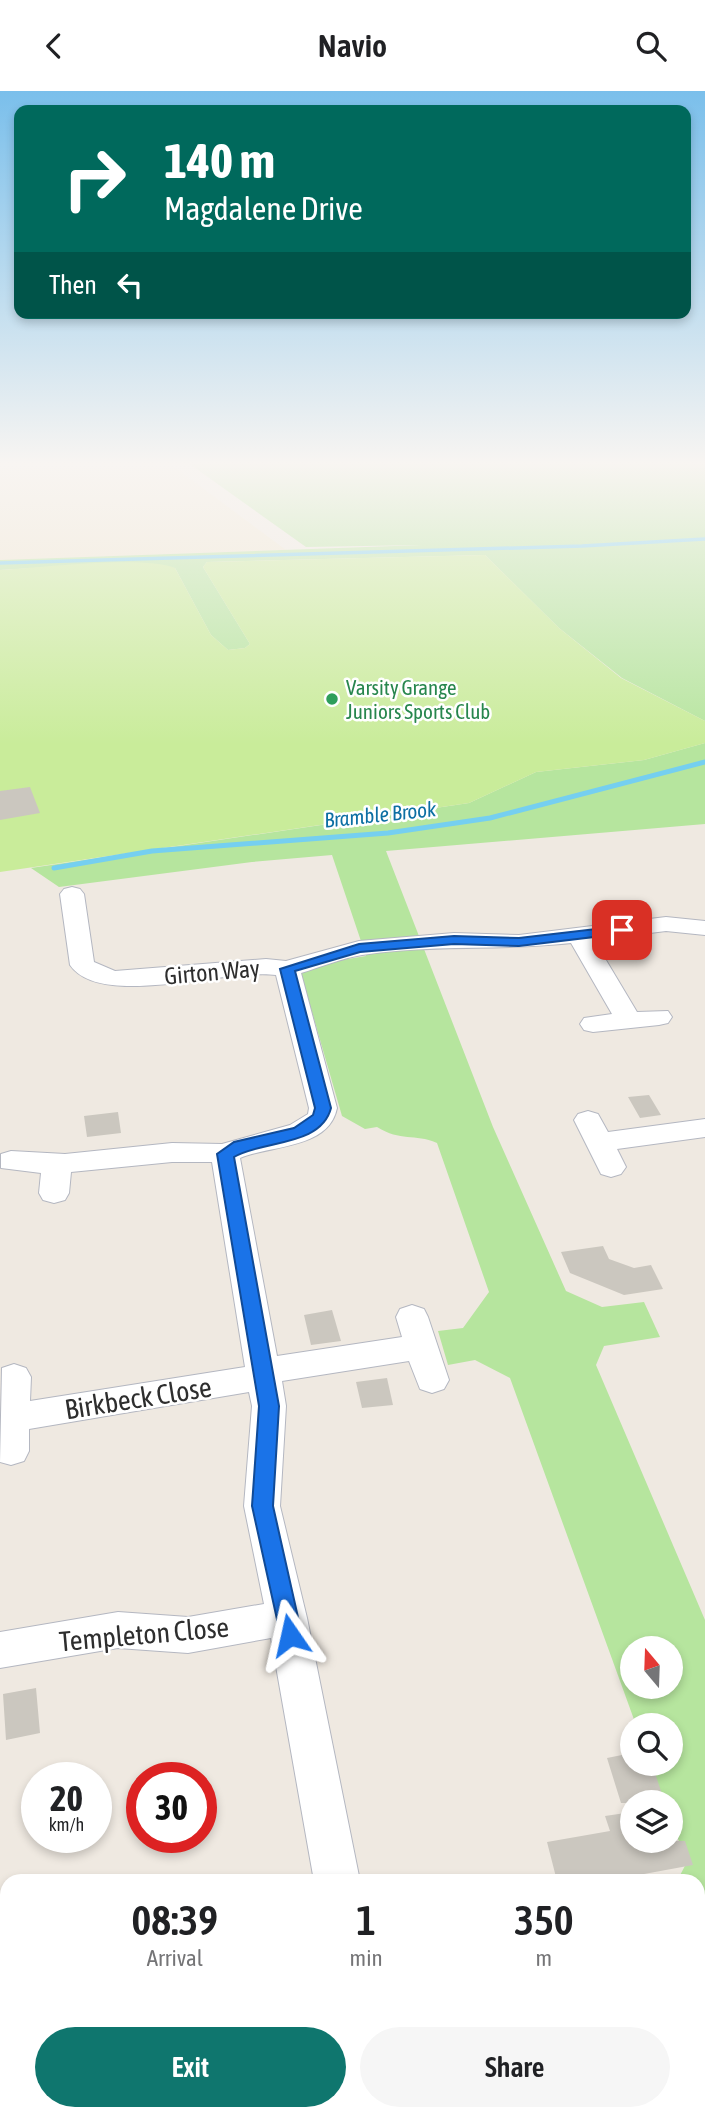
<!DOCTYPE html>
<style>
:root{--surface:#fff;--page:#f6f6f6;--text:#202124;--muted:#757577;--accent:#0f766e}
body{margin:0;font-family:"Asap Condensed",sans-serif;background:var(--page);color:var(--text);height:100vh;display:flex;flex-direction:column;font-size:26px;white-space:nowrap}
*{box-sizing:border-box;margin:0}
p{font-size:23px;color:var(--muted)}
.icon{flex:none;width:38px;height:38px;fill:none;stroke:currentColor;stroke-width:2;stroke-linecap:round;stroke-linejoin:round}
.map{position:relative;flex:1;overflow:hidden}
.panel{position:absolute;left:0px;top:1783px;width:705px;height:247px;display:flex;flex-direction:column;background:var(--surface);border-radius:21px 21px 0 0;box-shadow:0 4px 10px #0003}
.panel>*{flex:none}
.hud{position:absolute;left:14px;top:14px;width:677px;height:214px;border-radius:14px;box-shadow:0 4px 10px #0003;background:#00695c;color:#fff;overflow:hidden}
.needle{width:46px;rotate:341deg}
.buttons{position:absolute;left:620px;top:1545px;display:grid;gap:14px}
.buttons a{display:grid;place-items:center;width:63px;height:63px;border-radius:50%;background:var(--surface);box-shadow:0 4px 10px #0003;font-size:35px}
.speed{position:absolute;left:21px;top:1671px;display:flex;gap:14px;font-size:35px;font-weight:700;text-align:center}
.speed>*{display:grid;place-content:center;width:91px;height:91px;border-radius:50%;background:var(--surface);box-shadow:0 4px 10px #0003;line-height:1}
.speed small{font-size:18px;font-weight:400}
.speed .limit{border:10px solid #d22;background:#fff;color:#111}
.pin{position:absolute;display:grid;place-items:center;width:60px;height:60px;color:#fff;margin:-30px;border-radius:14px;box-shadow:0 4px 10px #0006}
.me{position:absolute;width:77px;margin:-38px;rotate:349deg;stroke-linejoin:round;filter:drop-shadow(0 0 5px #0008)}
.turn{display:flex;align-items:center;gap:24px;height:147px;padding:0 35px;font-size:32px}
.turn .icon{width:91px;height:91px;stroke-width:2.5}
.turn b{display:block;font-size:49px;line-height:60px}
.then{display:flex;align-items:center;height:66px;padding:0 35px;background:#0003;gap:14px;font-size:26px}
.eta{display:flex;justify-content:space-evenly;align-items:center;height:119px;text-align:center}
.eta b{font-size:42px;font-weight:600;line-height:49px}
.button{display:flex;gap:14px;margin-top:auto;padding:14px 35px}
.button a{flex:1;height:80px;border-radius:42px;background:var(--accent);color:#fff;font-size:28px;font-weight:600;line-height:80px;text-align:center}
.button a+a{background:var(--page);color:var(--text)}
header{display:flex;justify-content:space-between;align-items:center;height:91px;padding:0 35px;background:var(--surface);font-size:32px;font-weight:600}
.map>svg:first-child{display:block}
.education{fill:#f0e6d1}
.green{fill:#b6e59e;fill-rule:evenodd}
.pitch{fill:#c9ec9a}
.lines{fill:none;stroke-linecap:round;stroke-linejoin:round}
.stream-far1{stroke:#75cff0;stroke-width:3.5}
.stream{stroke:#75cff0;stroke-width:5}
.building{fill:#cbc7bf}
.minor-casing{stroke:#b4b7c1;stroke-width:2}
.minor{fill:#fff;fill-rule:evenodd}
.route{fill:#1a73e8;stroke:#114b97;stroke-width:2}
.leisure-dot{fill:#2e9e5b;stroke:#fff;stroke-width:2.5}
.labels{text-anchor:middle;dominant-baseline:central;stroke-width:5;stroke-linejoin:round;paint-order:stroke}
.far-leisure-label{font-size:21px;fill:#27864d;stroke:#fff;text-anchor:start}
.far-water-label{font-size:21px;font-style:italic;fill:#0d6fa3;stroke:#fff}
.street-label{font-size:24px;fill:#2e2e2e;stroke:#fff}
.near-street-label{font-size:28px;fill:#2e2e2e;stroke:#fff}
</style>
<header><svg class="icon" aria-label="back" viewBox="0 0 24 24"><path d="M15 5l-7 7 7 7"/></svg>Navio<svg class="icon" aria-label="search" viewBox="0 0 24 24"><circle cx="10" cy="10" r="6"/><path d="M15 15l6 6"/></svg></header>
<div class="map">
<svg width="705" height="2029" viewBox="0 0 705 2029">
<rect width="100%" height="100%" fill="#efe9e1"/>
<path class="education" d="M 0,369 L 165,369 L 286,459 L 0,469 Z"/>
<path class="green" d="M 184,369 L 705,369 L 705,630 L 622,587 L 559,537 L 485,464 L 207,471 L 203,476 L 250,553 L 245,557 L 228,559 L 211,544 L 175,477 L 121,472 L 0,479 L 0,469 L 422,454 L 306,456 Z
M 705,652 L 705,733 L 386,760 L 493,1036 L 566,1200 L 602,1216 L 644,1211 L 660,1246 L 604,1255 L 596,1274 L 705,1529 L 705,1832 L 698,1829 L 698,1790 L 677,1790 L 687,1771 L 670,1727 L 670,1712 L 664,1711 L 650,1673 L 670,1673 L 670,1634 L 636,1634 L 510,1287 L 475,1269 L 448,1274 L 438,1240 L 463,1237 L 489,1201 L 437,1052 C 414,1042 401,1051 377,1036 L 365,1038 L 342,1025 L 301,883 L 311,874 L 366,865 L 332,764 L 252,771 L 59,796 L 31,777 L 469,712 L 536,681 L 644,669 ZM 632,1558 L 670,1558 L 670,1596 L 632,1596 Z"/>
<path class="pitch" d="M 485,464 L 559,537 L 621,587 L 705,630 L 705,652 L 644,669 L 536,681 L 469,712 L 0,781 L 0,479 C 40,477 142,464 175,477 L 211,544 L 228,559 L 245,557 L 250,553 L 203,476 L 207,471 Z"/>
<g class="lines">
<path class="stream-far1" d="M 0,472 L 582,455 L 705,448"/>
<path class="stream" d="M 54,777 L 152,760 L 388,742 L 490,727 L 705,671"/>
</g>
<path class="building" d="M 30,696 L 40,722 L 0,729 L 0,700 Z
M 649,1004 L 661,1024 L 640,1027 L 628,1006 Z
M 118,1021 L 121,1042 L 87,1046 L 84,1025 Z
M 603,1155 L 609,1168 L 634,1177 L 651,1174 L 663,1198 L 624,1204 L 570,1182 L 561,1161 Z
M 332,1219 L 341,1250 L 311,1254 L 304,1224 Z
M 387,1287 L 393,1314 L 362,1317 L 356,1291 Z
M 36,1597 L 40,1642 L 6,1649 L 3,1603 Z
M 632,1662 L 632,1673 L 652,1673 L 665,1712 L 621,1712 L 607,1667 Z
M 632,1721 L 632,1750 L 685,1750 L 693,1774 L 606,1790 L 557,1790 L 547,1751 L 610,1740 L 605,1725 Z"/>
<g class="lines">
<g class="minor-casing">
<path id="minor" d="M 72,796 L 80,798 L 84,803 L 94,871 L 115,880 L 266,868 L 286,870 L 359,850 L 454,842 L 519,844 L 666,826 L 705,830 L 705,844 L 666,840 L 594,849 L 637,921 L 668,920 L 672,926 L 668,932 L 659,934 L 593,941 L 584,939 L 580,933 L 584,927 L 612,923 L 571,852 C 502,860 432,853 362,864 C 342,867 321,876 301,882 L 337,1017 C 329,1058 271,1054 240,1067 L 277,1265 L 402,1246 L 396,1226 L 400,1218 L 412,1214 L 424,1218 L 428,1226 L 449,1289 L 444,1298 L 432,1302 L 420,1298 L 409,1270 L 282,1290 L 286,1315 L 280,1415 L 307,1527 L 360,1790 L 314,1790 L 271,1547 L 188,1562 L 118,1557 L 0,1577 L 0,1541 L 118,1521 L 188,1526 L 264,1513 L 244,1415 L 252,1315 L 249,1301 L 29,1338 L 29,1360 L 24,1370 L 11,1374 L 0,1371 L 2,1277 L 14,1273 L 26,1277 L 31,1286 L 30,1310 L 245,1276 L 212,1071 L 172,1071 L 71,1081 L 69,1102 L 65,1109 L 54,1112 L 43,1109 L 39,1102 L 41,1082 L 1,1077 L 1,1063 L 11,1060 L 65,1063 L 172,1052 L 222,1053 L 290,1034 L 308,1023 L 309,1017 L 276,884 C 226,877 101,919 70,874 L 60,803 L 64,798 Z
M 588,1020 L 598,1023 L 608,1041 L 705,1028 L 705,1046 L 617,1058 L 626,1076 L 621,1083 L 611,1086 L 601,1083 L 574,1029 L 578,1023 Z
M 698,1840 L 705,1842 L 705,1889 L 698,1887 Z
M 7,1938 L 7,1988 L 0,1989 L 0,1939 Z
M 296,2023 L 344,2023 L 346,2029 L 296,2029 Z"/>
</g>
<use href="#minor" class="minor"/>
</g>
<linearGradient id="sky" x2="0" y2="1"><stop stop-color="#7abfeb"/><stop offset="0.57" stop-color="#f8f5f2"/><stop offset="1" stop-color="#f8f5f2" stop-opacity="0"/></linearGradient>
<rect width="705" height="653" fill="url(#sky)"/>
<path class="route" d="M 622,835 L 627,836 L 627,842 L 519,855 L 454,853 L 360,861 L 295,880 L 331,1017 C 321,1056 262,1049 234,1066 L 279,1315 L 273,1415 L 302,1544 L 298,1551 L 290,1554 L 282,1551 L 252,1415 L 259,1315 L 217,1063 L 234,1051 L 294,1037 L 313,1024 L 315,1017 L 280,878 L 359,853 L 454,845 L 519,847 Z"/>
<circle class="leisure-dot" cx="332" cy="608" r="7"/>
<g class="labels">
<g class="far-leisure-label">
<text x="346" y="596">Varsity Grange<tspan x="346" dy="24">Juniors Sports Club</tspan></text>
</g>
<g class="far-water-label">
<text transform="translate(380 723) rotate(-6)">Bramble Brook</text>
</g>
<g class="street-label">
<text transform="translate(212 881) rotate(-5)">Girton Way</text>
</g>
<g class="near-street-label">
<text transform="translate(138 1307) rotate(-9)">Birkbeck Close</text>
<text transform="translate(144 1543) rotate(-5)">Templeton Close</text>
</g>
</g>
</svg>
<div class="buttons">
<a><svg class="needle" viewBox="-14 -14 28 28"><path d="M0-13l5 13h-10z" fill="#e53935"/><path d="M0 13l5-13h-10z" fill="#757577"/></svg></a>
<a><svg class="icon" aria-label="search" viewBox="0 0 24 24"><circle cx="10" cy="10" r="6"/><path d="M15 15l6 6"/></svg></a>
<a><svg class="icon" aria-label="layers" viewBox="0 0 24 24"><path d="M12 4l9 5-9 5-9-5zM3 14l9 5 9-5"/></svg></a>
</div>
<div class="speed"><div>20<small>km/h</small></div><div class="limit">30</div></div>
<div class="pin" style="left:622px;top:839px;background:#d93025"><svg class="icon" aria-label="arrive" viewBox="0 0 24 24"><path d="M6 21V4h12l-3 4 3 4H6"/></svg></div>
<svg class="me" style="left:290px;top:1544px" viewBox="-20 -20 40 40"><path d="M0-17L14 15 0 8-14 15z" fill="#1a73e8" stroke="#fff" stroke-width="4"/></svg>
<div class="hud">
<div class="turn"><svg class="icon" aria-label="right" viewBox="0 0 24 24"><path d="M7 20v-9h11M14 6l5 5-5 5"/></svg><div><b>140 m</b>Magdalene Drive</div></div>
<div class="then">Then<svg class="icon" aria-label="left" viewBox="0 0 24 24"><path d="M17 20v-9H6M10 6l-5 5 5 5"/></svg></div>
</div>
<section class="panel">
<div class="eta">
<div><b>08:39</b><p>Arrival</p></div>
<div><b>1</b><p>min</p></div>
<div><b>350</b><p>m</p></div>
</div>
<div class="button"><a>Exit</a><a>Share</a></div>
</section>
</div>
